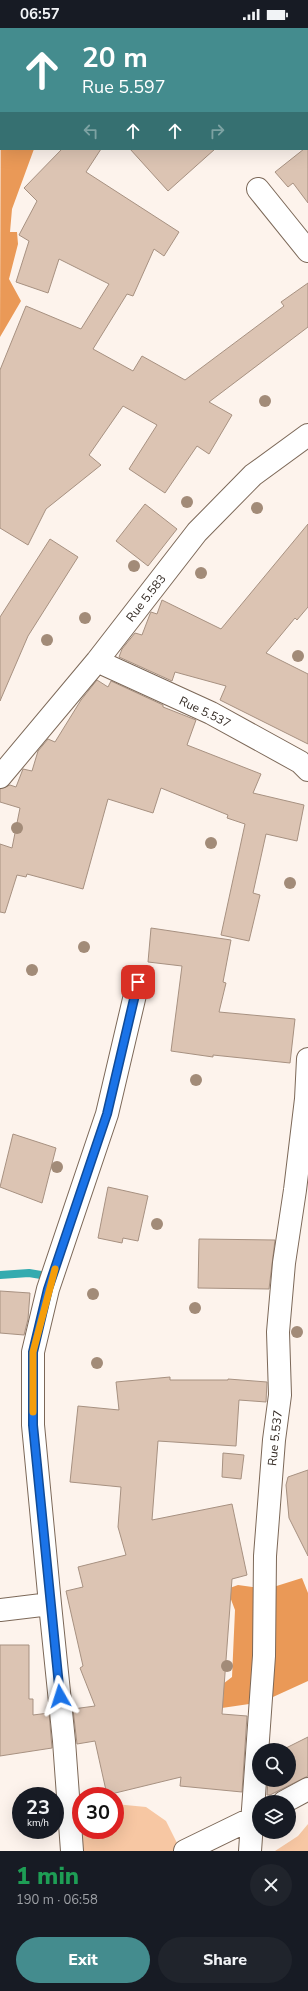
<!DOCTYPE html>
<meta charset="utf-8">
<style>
:root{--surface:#171b24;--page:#20242c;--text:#f1f3f6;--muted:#9ea1a6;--accent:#448c8e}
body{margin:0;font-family:"Nunito Sans",sans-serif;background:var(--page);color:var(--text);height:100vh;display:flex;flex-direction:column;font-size:15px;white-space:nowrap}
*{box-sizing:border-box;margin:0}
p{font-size:13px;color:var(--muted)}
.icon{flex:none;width:22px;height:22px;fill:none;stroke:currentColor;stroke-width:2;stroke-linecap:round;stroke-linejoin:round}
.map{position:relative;height:1823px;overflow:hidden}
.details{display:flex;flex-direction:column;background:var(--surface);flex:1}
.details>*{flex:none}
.banner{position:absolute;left:0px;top:0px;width:308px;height:122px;box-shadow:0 4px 16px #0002;background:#448c8e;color:#fff;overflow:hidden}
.controls{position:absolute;left:252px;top:1715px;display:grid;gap:8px}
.controls a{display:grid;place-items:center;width:44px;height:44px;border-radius:50%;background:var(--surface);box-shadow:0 4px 16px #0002;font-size:20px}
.speed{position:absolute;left:12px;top:1759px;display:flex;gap:8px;font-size:20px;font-weight:700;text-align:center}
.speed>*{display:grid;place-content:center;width:52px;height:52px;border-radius:50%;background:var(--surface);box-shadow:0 4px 16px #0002;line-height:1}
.speed small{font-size:10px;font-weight:400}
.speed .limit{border:6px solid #d22;background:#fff;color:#111}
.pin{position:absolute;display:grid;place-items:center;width:34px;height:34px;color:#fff;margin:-17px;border-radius:8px;box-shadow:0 2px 6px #0006}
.me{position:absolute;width:44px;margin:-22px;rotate:354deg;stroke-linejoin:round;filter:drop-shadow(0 0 3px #0008)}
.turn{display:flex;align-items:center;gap:14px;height:84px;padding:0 16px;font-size:18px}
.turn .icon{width:52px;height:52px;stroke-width:2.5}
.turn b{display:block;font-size:28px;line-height:34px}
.lanes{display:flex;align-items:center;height:38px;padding:0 16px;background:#0003;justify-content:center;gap:20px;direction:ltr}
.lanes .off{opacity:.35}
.round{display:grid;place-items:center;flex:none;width:42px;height:42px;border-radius:21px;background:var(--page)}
.summary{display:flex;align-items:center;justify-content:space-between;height:68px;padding:0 16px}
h1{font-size:24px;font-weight:800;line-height:30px;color:#1e9e55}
.button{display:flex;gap:8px;margin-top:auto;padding:8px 16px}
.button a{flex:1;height:46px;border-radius:24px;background:var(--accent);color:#fff;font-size:16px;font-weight:800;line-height:46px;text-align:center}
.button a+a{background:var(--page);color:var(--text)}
.status{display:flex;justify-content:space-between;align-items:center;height:28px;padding:0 20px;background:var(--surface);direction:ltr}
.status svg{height:11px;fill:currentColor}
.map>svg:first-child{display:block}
.green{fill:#f7c7a3}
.forest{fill:#ea9957}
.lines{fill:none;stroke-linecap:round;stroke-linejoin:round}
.stream{stroke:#34abaf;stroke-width:8}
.building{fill:#dcc4b3;stroke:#a79181}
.minor-casing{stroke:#7c6858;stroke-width:24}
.minor{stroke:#fff;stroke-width:22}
.tree{fill:#a28b78}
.route-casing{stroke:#114b97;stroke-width:10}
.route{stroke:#1a73e8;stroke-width:7}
.slow{stroke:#f59e0b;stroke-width:7}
.labels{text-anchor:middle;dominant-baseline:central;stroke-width:3;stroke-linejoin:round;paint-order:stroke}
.street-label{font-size:12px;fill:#342b25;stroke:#fff}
</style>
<div class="status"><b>06:57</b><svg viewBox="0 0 49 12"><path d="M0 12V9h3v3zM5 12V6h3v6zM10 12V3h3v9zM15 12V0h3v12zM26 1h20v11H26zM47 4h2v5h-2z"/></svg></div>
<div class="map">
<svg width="308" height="1823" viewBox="0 0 308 1823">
<rect width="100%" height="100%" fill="#fdf3ec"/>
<path class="green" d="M 115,1776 L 146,1779 L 166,1793 L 181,1823 L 82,1823 L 75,1801 L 81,1795 L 81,1802 L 115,1802 Z
M 308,1796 L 308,1823 L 275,1823 L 298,1808 Z"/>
<path class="forest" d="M 13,0 L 193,0 L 194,1 L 13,1 Z
M 1,23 L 1,121 L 34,121 L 12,181 L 10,204 L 17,204 L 18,216 L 9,251 L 21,273 L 0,309 Z
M 302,1550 L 308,1565 L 308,1653 L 262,1674 L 215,1681 L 219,1659 L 232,1649 L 235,1582 L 227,1561 L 238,1557 L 267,1561 Z"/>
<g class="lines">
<path class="stream" d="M 0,1247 L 29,1245 L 41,1247"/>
</g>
<path class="building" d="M 308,118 L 308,175 L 293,155 L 288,159 L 275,144 L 304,121 L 307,121 Z
M 62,121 L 101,121 L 86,144 L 179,204 L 164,228 L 154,221 L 133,268 L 127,266 L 93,321 L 133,343 L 142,328 L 185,352 L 284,278 L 281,274 L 308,255 L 308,299 L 209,374 L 232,387 L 209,426 L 197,418 L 165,465 L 129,441 L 157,397 L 123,378 L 89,427 L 101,437 L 46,481 L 28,517 L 0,500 L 0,342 L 26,278 L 81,301 L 109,256 L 59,231 L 48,265 L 16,254 L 29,213 L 19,207 L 37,173 L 24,160 Z
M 130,121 L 215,121 L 168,163 Z
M 145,476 L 177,501 L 148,538 L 116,513 Z
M 308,496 L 308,579 L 297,592 L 295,590 L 266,625 L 308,646 L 308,716 L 220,672 L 226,658 L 175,644 L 172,653 L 119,629 L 122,621 L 135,605 L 142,607 L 150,586 L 151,584 L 157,586 L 162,572 L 221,601 Z
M 50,511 L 78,529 L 28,608 L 0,673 L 0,589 Z
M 97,652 L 108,659 L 111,653 L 163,677 L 163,679 L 196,692 L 187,717 L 261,746 L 253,765 L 304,777 L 297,813 L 266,806 L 253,865 L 260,867 L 249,913 L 221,907 L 245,796 L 227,790 L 228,787 L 161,760 L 153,785 L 108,771 L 83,861 L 27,846 L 26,849 L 17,847 L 5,885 L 0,884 L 0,816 L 12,820 L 20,780 L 0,774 L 0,761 L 10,757 L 16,759 L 23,741 L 32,743 L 38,723 L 48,711 L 55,714 L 81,672 Z
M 151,900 L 231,912 L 223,954 L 226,955 L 219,984 L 295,991 L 290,1035 L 213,1027 L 213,1029 L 171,1023 L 182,938 L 148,934 Z
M 13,1106 L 56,1120 L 42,1175 L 0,1159 Z
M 108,1159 L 148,1168 L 138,1213 L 123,1210 L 122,1215 L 98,1210 Z
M 199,1211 L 275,1212 L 269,1261 L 198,1260 Z
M 0,1263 L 30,1265 L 28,1291 L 24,1307 L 0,1305 Z
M 170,1349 L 170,1352 L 228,1352 L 228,1351 L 267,1354 L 266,1374 L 239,1372 L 236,1418 L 158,1413 L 152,1492 L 232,1476 L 247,1547 L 232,1551 L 222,1686 L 247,1688 L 242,1764 L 180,1758 L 181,1749 L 107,1767 L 95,1713 L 77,1716 L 73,1681 L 95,1678 L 80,1640 L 83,1638 L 66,1563 L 83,1559 L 78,1539 L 126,1527 L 118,1499 L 121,1459 L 70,1454 L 78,1378 L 119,1382 L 116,1354 Z
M 223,1425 L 244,1427 L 241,1451 L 222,1449 Z
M 308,1442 L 308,1528 L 289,1490 L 286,1457 L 288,1449 Z
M 0,1617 L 29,1617 L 29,1671 L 33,1671 L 33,1687 L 49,1685 L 52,1720 L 0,1728 Z
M 308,1709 L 308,1748 L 270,1767 L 267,1767 L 268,1752 L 289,1752 L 289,1722 L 282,1722 Z"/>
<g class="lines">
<g class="minor-casing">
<path id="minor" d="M 258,161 L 308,223
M 97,633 L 211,685 L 300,734 L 308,742
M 0,749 L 97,633 L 197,504 L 253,447 L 308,407
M 50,1576 L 33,1397 L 33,1324 L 48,1261 L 107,1086 L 138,954
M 0,1582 L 50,1576 L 64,1713 L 72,1823
M 284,1774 L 308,1761
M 185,1823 L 259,1787
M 250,1823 L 264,1628 L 265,1528 L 274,1412 L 280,1367 L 278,1304 L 284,1235 L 295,1162 L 306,1071 L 308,1031"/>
</g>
<use href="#minor" class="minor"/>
</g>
<g class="tree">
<circle cx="265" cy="373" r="6"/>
<circle cx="187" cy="474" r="6"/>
<circle cx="257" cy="480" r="6"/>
<circle cx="134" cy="538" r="6"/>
<circle cx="201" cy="545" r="6"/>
<circle cx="85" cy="590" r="6"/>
<circle cx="47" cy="612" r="6"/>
<circle cx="298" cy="628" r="6"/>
<circle cx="17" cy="800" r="6"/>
<circle cx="211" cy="815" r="6"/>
<circle cx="290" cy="855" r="6"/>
<circle cx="84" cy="919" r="6"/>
<circle cx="32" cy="942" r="6"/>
<circle cx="196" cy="1052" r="6"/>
<circle cx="57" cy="1139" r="6"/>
<circle cx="157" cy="1196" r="6"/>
<circle cx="93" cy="1266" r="6"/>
<circle cx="195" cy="1280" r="6"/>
<circle cx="297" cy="1304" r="6"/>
<circle cx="97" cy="1335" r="6"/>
<circle cx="227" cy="1638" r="6"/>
</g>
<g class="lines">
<g class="route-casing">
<path id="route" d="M 60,1668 L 33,1397 L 33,1324 L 48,1261 L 107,1086 L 138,954"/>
</g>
<use href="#route" class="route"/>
<path class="slow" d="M 33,1384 L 33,1324 L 55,1241"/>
</g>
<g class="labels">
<g class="street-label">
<text transform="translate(146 570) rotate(-52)">Rue 5.583</text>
<text transform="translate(205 684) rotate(26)">Rue 5.537</text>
<text transform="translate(275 1410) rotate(-84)">Rue 5.537</text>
</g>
</g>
</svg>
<div class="controls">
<a><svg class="icon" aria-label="search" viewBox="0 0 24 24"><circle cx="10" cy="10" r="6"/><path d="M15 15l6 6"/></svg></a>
<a><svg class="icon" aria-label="layers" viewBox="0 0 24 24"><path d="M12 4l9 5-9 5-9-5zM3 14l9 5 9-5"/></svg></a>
</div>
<div class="speed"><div>23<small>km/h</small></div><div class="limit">30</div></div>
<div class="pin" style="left:138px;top:954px;background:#d93025"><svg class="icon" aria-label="arrive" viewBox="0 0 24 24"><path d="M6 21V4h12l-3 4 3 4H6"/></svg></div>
<svg class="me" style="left:60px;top:1668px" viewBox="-20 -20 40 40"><path d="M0-17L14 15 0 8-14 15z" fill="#1a73e8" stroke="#fff" stroke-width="4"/></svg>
<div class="banner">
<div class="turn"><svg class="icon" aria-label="ahead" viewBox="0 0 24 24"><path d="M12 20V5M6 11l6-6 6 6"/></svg><div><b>20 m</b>Rue 5.597</div></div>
<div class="lanes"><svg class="icon off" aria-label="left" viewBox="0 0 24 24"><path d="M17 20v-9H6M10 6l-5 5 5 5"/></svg><svg class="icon" aria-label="ahead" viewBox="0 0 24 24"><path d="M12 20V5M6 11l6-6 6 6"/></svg><svg class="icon" aria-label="ahead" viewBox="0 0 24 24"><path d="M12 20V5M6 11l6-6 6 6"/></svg><svg class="icon off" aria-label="right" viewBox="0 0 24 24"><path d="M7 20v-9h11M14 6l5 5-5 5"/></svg></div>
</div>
</div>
<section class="details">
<div class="summary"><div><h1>1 min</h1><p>190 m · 06:58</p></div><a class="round"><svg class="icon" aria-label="close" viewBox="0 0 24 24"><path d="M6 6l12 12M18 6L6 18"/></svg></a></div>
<div class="button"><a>Exit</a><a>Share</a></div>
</section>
